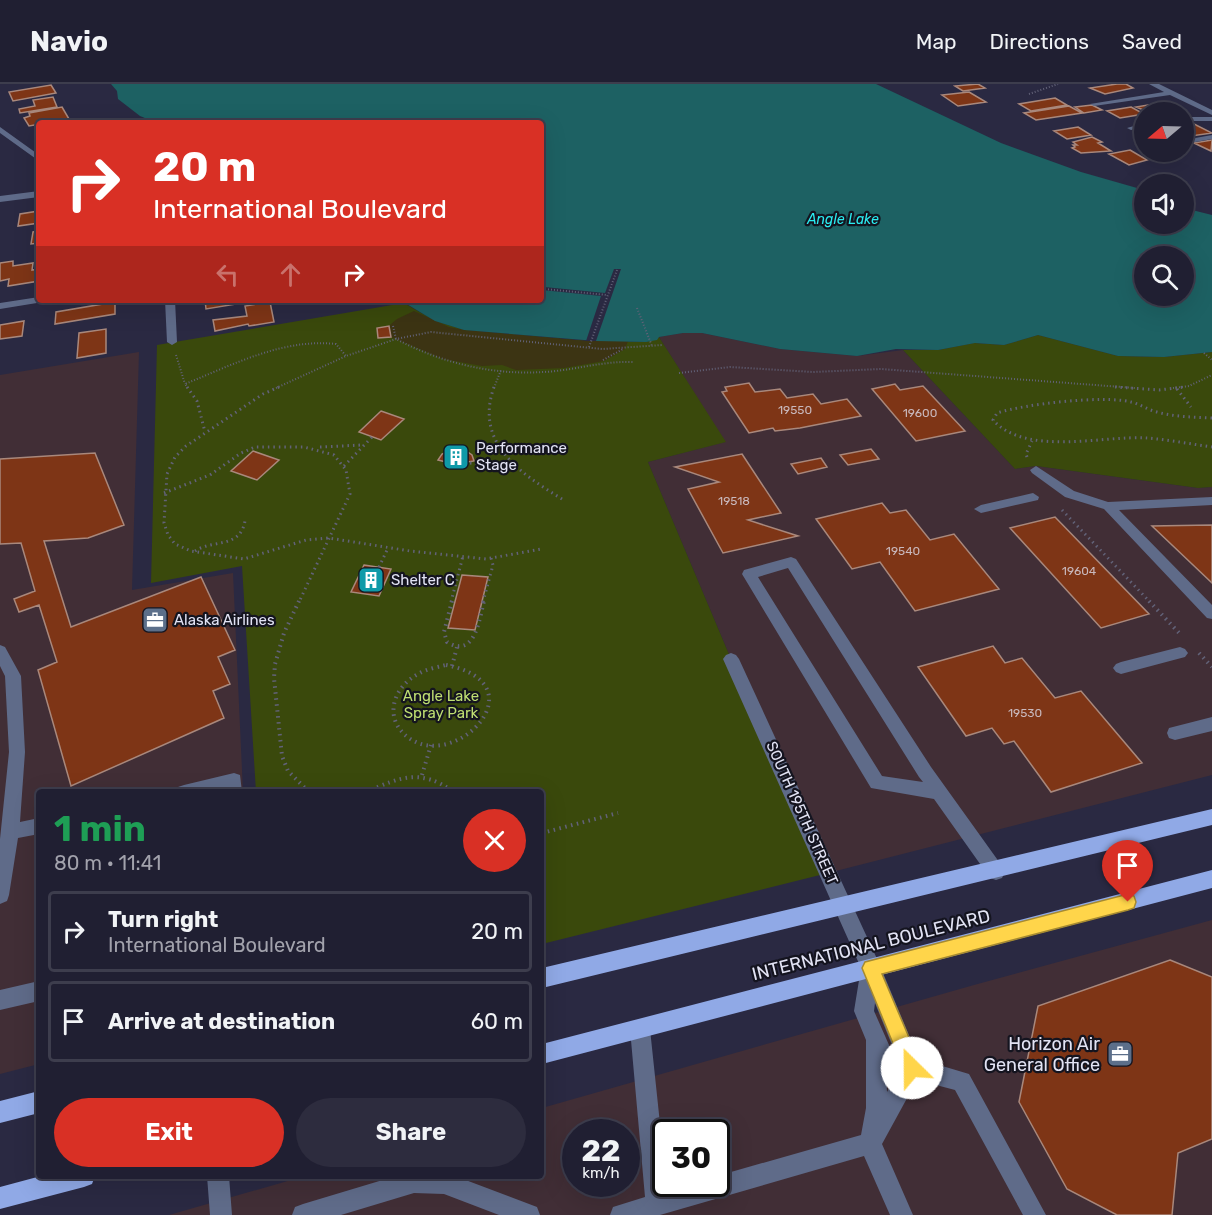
<!DOCTYPE html>
<meta charset="utf-8">
<style>
:root{--surface:#201f32;--page:#2d2c3e;--text:#f1f3f6;--muted:#a2a2ac;--line:#3d3d4d;--accent:#d93025}
body{margin:0;font-family:Rubik,sans-serif;background:var(--page);color:var(--text);height:100vh;display:flex;flex-direction:column;font-size:22px;white-space:nowrap}
*{box-sizing:border-box;margin:0}
p{font-size:20px;color:var(--muted)}
.icon{flex:none;width:33px;height:33px;fill:none;stroke:currentColor;stroke-width:2;stroke-linecap:round;stroke-linejoin:round}
.map{position:relative;flex:1;overflow:hidden}
.sheet{position:absolute;left:36px;top:705px;width:508px;height:390px;display:flex;flex-direction:column;background:var(--surface);border-radius:6px;box-shadow:0 6px 24px #0002,0 0 0 2px var(--line)}
.sheet>*{flex:none}
.top-card{position:absolute;left:36px;top:36px;width:508px;height:183px;border-radius:6px;box-shadow:0 6px 24px #0002,0 0 0 2px var(--line);background:#d93025;color:#fff;overflow:hidden}
.needle{width:39px;rotate:251deg}
.controls{position:absolute;left:1134px;top:18px;display:grid;gap:12px}
.controls a{display:grid;place-items:center;width:60px;height:60px;border-radius:50%;background:var(--surface);box-shadow:0 6px 24px #0002,0 0 0 2px var(--line);font-size:30px}
.speed{position:absolute;left:562px;top:1035px;display:flex;gap:12px;font-size:30px;font-weight:700;text-align:center}
.speed>*{display:grid;place-content:center;width:78px;height:78px;border-radius:50%;background:var(--surface);box-shadow:0 6px 24px #0002,0 0 0 2px var(--line);line-height:1}
.speed small{font-size:15px;font-weight:400}
.speed .limit{border:3px solid #111;border-radius:9px;background:#fff;color:#111}
.pin{position:absolute;display:grid;place-items:center;width:51px;height:51px;color:#fff;margin:-62px -26px;border-radius:50% 50% 50% 0;rotate:-45deg;box-shadow:0 0 6px #0007}
.pin .icon{rotate:45deg}
.me{position:absolute;width:66px;margin:-33px;rotate:337deg;stroke-linejoin:round;filter:drop-shadow(0 0 4px #0008)}
.turn{display:flex;align-items:center;gap:21px;height:126px;padding:0 18px;font-size:27px}
.turn .icon{width:78px;height:78px;stroke-width:2.5}
.turn b{display:block;font-size:42px;line-height:51px}
.lanes{display:flex;align-items:center;height:57px;padding:0 18px;background:#0003;justify-content:center;gap:30px;direction:ltr}
.lanes .off{opacity:.35}
.round{display:grid;place-items:center;flex:none;width:63px;height:63px;border-radius:32px;background:var(--page)}
.headline{display:flex;align-items:center;justify-content:space-between;height:102px;padding:0 18px}
h1{font-size:36px;font-weight:700;line-height:45px;color:#1e9e55}
.primary-button{display:flex;gap:12px;margin-top:auto;padding:12px 18px}
.primary-button a{flex:1;height:69px;border-radius:36px;background:var(--accent);color:#fff;font-size:24px;font-weight:700;line-height:69px;text-align:center}
.primary-button a+a{background:var(--page);color:var(--text)}
ul{padding:0;list-style:none}
li{display:flex;align-items:center;gap:18px;height:81px;margin:0 12px 9px;padding:0 6px;border:3px solid var(--line);border-radius:6px}
li div{flex:1}
li b{display:block;font-size:22px}
li em{font-style:normal}
header{display:flex;align-items:center;gap:36px;box-sizing:border-box;height:84px;padding:0 30px;background:var(--surface);border-bottom:2px solid var(--line)}
header strong{font-size:28px}
nav{display:flex;gap:33px;margin-inline-start:auto;font-size:21px}
.map>svg:first-child{display:block}
.commercial{fill:#412e36;fill-rule:evenodd}
.green{fill:#3a490c}
.sand{fill:#3c3413}
.water{fill:#1d6163;fill-rule:evenodd}
.pier{fill:#2a2942}
.building{fill:#7e3516;stroke:#a9887c;stroke-width:1.5}
.lines{fill:none;stroke-linecap:round;stroke-linejoin:round}
.path-far2{stroke:#626278;stroke-width:2;stroke-dasharray:1 2;stroke-linecap:butt}
.path-far1{stroke:#626278;stroke-width:3;stroke-dasharray:1.5 4;stroke-linecap:butt}
.path{stroke:#626278;stroke-width:4;stroke-dasharray:1.5 4.5;stroke-linecap:butt}
.minor{fill:#5f6b89;fill-rule:evenodd}
.major{fill:#90a9e6;fill-rule:evenodd}
.route{fill:#ffd54a;stroke:#a68a30;stroke-width:1.5}
.labels{text-anchor:middle;dominant-baseline:central;stroke-width:4.5;stroke-linejoin:round;paint-order:stroke}
.number-label{font-size:12px;fill:#c9b8bc}
.far-water-label{font-size:14px;font-style:italic;fill:#2aecf1;stroke:#14141f}
.poi-label{font-size:15px;fill:#e2e3f4;stroke:#14141f;text-anchor:start}
.park-label{font-size:15px;fill:#bfdf72;stroke:#14141f}
.street-label{font-size:15px;fill:#e2e3f4;stroke:#14141f}
.near-street-label{font-size:18px;fill:#e2e3f4;stroke:#14141f}
.near-poi-label{font-size:18px;fill:#e2e3f4;stroke:#14141f;text-anchor:end}
</style>
<header>
<strong>Navio</strong>
<nav><a>Map</a><a>Directions</a><a>Saved</a></nav>
</header>
<div class="map">
<svg width="1212" height="1131" viewBox="0 0 1212 1131">
<rect width="100%" height="100%" fill="#2a2942"/>
<path class="commercial" d="M 683,249 L 702,249 L 780,265 L 857,272 L 903,266 L 1015,385 L 1036,382 L 1198,404 L 1212,403 L 1212,691 L 828,789 L 731,575 L 648,378 L 725,358 L 659,253 Z
M 139,268 L 132,506 L 233,489 L 243,708 L 39,708 L 39,980 L 0,990 L 0,291 Z
M 1212,836 L 1212,1131 L 169,1131 L 305,1092 L 542,1092 L 542,1024 L 974,901 ZM 576,1048 L 627,1048 L 627,1100 L 576,1100 ZM 666,1048 L 717,1048 L 717,1100 L 666,1100 Z"/>
<path class="green" d="M 404,219 L 435,237 L 464,246 L 586,257 L 646,258 L 659,253 L 726,358 L 648,378 L 731,575 L 828,789 L 542,860 L 542,708 L 256,708 L 242,482 L 151,499 L 157,261 Z
M 1038,251 L 1118,272 L 1164,273 L 1212,268 L 1212,403 L 1198,404 L 1036,382 L 1015,385 L 903,266 L 938,266 L 974,259 L 1004,261 Z"/>
<path class="sand" d="M 414,227 L 449,243 L 464,246 L 586,257 L 628,257 L 625,265 L 604,277 L 564,284 L 516,286 L 502,281 L 482,282 L 443,275 L 391,253 L 384,246 L 397,235 Z"/>
<path class="water" d="M 111,0 L 876,0 L 1001,59 L 1081,88 L 1144,106 L 1144,140 L 1184,140 L 1184,124 L 1212,131 L 1212,268 L 1164,273 L 1118,272 L 1038,251 L 1004,261 L 975,259 L 938,266 L 896,265 L 857,272 L 780,265 L 702,249 L 683,249 L 659,253 L 657,256 L 646,258 L 596,257 L 464,246 L 435,237 L 400,216 L 542,216 L 542,39 L 157,39 L 140,32 L 118,15 L 117,7 ZM 1144,172 L 1184,172 L 1184,212 L 1144,212 Z"/>
<path class="pier" d="M 614,185 L 621,185 L 596,257 L 586,257 L 601,212 L 542,206 L 544,203 L 605,209 Z"/>
<path class="building" d="M 978,0 L 985,4 L 963,7 L 955,2 Z
M 1117,0 L 1126,0 L 1133,4 L 1105,10 L 1090,4 Z
M 51,1 L 56,9 L 13,17 L 9,8 Z
M 969,8 L 986,18 L 958,22 L 942,11 Z
M 53,13 L 57,23 L 20,29 L 19,25 L 35,22 L 33,16 Z
M 1055,14 L 1067,21 L 1031,27 L 1019,20 Z
M 1154,20 L 1163,25 L 1146,27 L 1136,23 Z
M 1092,21 L 1102,26 L 1084,29 L 1075,23 Z
M 1069,22 L 1082,29 L 1036,36 L 1024,29 Z
M 62,23 L 69,35 L 29,42 L 24,34 L 30,32 L 29,29 Z
M 1131,23 L 1144,30 L 1120,34 L 1107,27 Z
M 1192,39 L 1212,49 L 1184,53 L 1184,40 Z
M 1078,43 L 1091,51 L 1067,55 L 1054,47 Z
M 1092,53 L 1102,58 L 1098,59 L 1111,67 L 1081,69 L 1072,64 L 1075,63 L 1073,61 L 1077,61 L 1073,58 Z
M 1212,56 L 1211,67 L 1194,59 Z
M 1130,66 L 1147,76 L 1129,81 L 1109,70 Z
M 39,127 L 39,139 L 18,142 L 20,130 Z
M 39,147 L 39,159 L 31,160 L 33,148 Z
M 13,177 L 13,182 L 33,179 L 32,186 L 39,185 L 39,197 L 8,202 L 9,195 L 0,197 L 0,179 Z
M 205,216 L 261,216 L 206,225 Z
M 115,218 L 115,230 L 55,240 L 56,228 Z
M 270,218 L 274,238 L 249,242 L 248,240 L 215,247 L 213,236 L 247,232 L 245,222 Z
M 24,237 L 22,252 L 0,255 L 0,241 Z
M 389,242 L 391,253 L 378,254 L 377,244 Z
M 106,245 L 106,269 L 77,274 L 79,249 Z
M 749,299 L 755,308 L 780,305 L 787,314 L 813,310 L 821,320 L 847,315 L 861,332 L 800,344 L 775,347 L 773,344 L 749,349 L 722,308 L 727,307 L 725,303 Z
M 895,300 L 900,306 L 923,302 L 965,347 L 916,357 L 872,305 Z
M 381,327 L 404,335 L 381,356 L 359,348 Z
M 459,362 L 472,371 L 474,377 L 454,380 L 438,376 L 442,370 Z
M 871,365 L 879,375 L 848,381 L 840,371 Z
M 253,367 L 279,376 L 257,396 L 231,387 Z
M 95,369 L 124,441 L 88,454 L 44,457 L 71,543 L 201,493 L 235,566 L 218,573 L 230,600 L 213,607 L 224,634 L 71,702 L 38,586 L 57,578 L 39,521 L 19,528 L 14,515 L 35,507 L 21,459 L 0,460 L 0,375 Z
M 742,370 L 781,429 L 748,436 L 798,452 L 723,469 L 688,405 L 719,398 L 675,383 Z
M 821,374 L 827,383 L 798,390 L 791,380 Z
M 882,419 L 890,429 L 906,426 L 930,456 L 954,450 L 999,505 L 915,527 L 880,478 L 852,485 L 816,435 Z
M 1055,433 L 1149,530 L 1101,544 L 1010,444 Z
M 1212,441 L 1212,499 L 1152,442 Z
M 364,481 L 391,485 L 379,512 L 351,508 Z
M 462,491 L 488,493 L 475,546 L 448,544 Z
M 993,562 L 1005,579 L 1022,574 L 1055,614 L 1081,607 L 1142,679 L 1051,708 L 1014,657 L 1004,660 L 992,644 L 966,652 L 918,583 Z
M 1170,876 L 1212,893 L 1212,1055 L 1178,1069 L 1172,1131 L 1117,1131 L 1067,1105 L 1019,1018 L 1038,922 Z"/>
<g class="lines">
<path class="path-far2" d="M 1029,10 L 1058,0
M 545,205 L 607,211
M 637,224 L 652,262
M 393,242 L 396,255 C 446,281 499,293 556,287 C 582,284 606,277 633,278
M 589,263 L 617,186
M 1204,269 L 1212,276
M 176,271 L 185,300
M 603,276 L 623,265
M 679,289 L 730,283 L 813,288 L 881,285 L 1135,304
M 188,304 L 185,300 C 232,281 284,254 336,260 L 346,272
M 276,304 L 346,272 L 396,255 L 431,248 L 602,265 L 663,261
M 494,304 L 501,286
M 1173,304 L 1189,302 L 1212,291"/>
<path class="path-far1" d="M 187,303 L 197,317 L 205,348
M 279,303 L 263,310 L 186,362 L 175,373 L 167,390 L 164,439 L 168,451 L 175,460 L 191,467 L 244,475 L 306,456 L 329,454 L 410,467 L 486,475 L 541,465
M 494,303 C 474,359 520,389 562,415
M 1115,303 L 1159,306 L 1184,303
M 1177,305 L 1191,323
M 1212,334 C 1193,333 1175,333 1157,328 C 1148,326 1140,320 1131,318 C 1103,311 1025,320 997,329 L 993,336 C 1026,373 1103,351 1148,354 C 1169,356 1191,360 1212,363
M 320,363 L 362,361
M 1027,373 L 1026,370 L 1032,357
M 470,379 L 516,384
M 344,382 L 373,352
M 164,409 L 210,391 L 241,369 L 255,363 L 304,363 L 334,371 L 346,386 L 350,410 L 299,518
M 1062,426 L 1150,518
M 195,467 C 213,455 240,465 245,437
M 379,483 L 388,464
M 451,518 L 463,472
M 483,518 L 493,481 L 491,474"/>
<path class="path" d="M 299,517 L 284,549 L 275,580 L 274,594 L 282,672 L 288,687 L 309,708
M 452,517 L 444,548 L 447,558 C 475,575 479,536 484,517
M 1149,517 L 1181,551
M 1199,569 L 1212,583
M 446,581 C 541,600 456,688 409,654 C 382,635 393,602 420,589 C 427,585 438,583 446,581 Z
M 452,582 L 457,563
M 422,691 L 431,661
M 366,708 C 401,693 420,684 454,708
M 542,749 L 618,729"/>
<path class="minor" d="M 1149,0 L 1159,0 L 1212,26 L 1212,31 L 1170,11 L 1094,22 L 1090,20 L 1164,8 Z
M 1184,33 L 1212,33 L 1212,37 L 1184,37 Z
M 1144,39 L 1144,43 L 1131,46 L 1127,44 Z
M 0,43 L 39,71 L 39,77 L 0,49 Z
M 1212,51 L 1212,55 L 1184,60 L 1184,56 Z
M 39,107 L 39,113 L 0,118 L 0,112 Z
M 39,213 L 39,216 L 44,216 L 43,218 L 0,225 L 0,219 Z
M 165,216 L 175,216 L 177,258 L 172,261 L 167,258 Z
M 1036,382 L 1074,407 L 1108,418 L 1212,413 L 1212,421 L 1119,426 L 1212,521 L 1212,535 L 1207,534 L 1104,425 L 1065,413 L 1032,389 L 1030,386 Z
M 1033,409 L 1039,413 L 1038,416 L 981,429 L 974,425 L 981,421 Z
M 791,473 L 796,475 L 931,683 L 1002,782 L 1005,788 L 1002,794 L 996,796 L 990,794 L 934,715 L 871,704 L 742,490 L 744,486 ZM 788,484 L 919,693 L 923,698 L 882,692 L 758,493 Z
M 0,561 L 5,563 L 21,592 L 25,668 L 20,738 L 39,734 L 39,750 L 18,754 L 9,811 L 7,817 L 0,820 L 0,755 L 9,668 L 5,592 L 0,582 Z
M 1180,563 L 1185,565 L 1188,569 L 1185,573 L 1121,590 L 1116,588 L 1113,584 L 1116,580 L 1121,578 Z
M 731,569 L 736,571 L 739,575 L 878,877 L 919,975 L 969,990 L 1046,1131 L 1023,1131 L 955,1006 L 917,996 L 882,1060 L 913,1131 L 890,1131 L 864,1072 L 660,1131 L 610,1131 L 613,1123 L 645,1113 L 630,945 L 633,938 L 640,935 L 647,938 L 650,945 L 667,1106 L 691,1100 L 717,1100 L 717,1092 L 861,1051 L 866,1024 L 866,956 L 854,927 L 861,884 L 723,575 L 726,571 ZM 875,919 L 896,971 L 893,970 L 874,927 ZM 886,989 L 896,992 L 887,1008 Z
M 1212,633 L 1212,647 L 1175,656 L 1169,654 L 1167,649 L 1169,644 Z
M 234,689 L 240,691 L 242,708 L 226,708 L 226,705 L 215,708 L 176,708 L 178,703 L 184,701 Z
M 39,897 L 39,917 L 0,926 L 0,906 Z
M 207,1092 L 229,1092 L 232,1131 L 210,1131 Z
M 396,1092 L 455,1092 L 537,1123 L 540,1131 L 499,1131 L 444,1110 L 414,1109 L 341,1131 L 292,1131 L 295,1123 L 303,1120 Z"/>
<path class="major" d="M 1212,725 L 1212,741 L 542,904 L 542,884 Z
M 1212,786 L 1212,804 L 542,980 L 542,960 Z
M 39,1007 L 39,1029 L 0,1039 L 0,1017 Z
M 41,1092 L 95,1092 L 92,1100 L 84,1103 L 0,1125 L 0,1103 Z"/>
</g>
<path class="route" d="M 1128,810 L 1134,812 L 1136,818 L 1134,824 L 1128,826 L 882,890 L 922,984 L 919,991 L 912,994 L 906,991 L 862,884 L 865,878 Z"/>
<defs>
<g id="building-square" transform="scale(1.35)"><rect x="-9" y="-9" width="18" height="18" rx="4" fill="#0f9aa8" stroke="#14141f"/><path d="M-4-6H4V6H1V3H-1V6H-4ZM-2.5-4.3h1.7v1.8h-1.7ZM.8-4.3h1.7v1.8H.8ZM-2.5-1h1.7V.8h-1.7ZM.8-1h1.7V.8H.8Z" fill="#fff"/></g>
<g id="office-square" transform="scale(1.35)"><rect x="-9" y="-9" width="18" height="18" rx="4" fill="#5c6f8a" stroke="#14141f"/><path d="M-6-3h4V-5.5h4V-3h4V5H-6ZM-1-4.5V-3h2v-1.5ZM-6 0V1H6V0Z" fill="#fff"/></g>
</defs>
<g fill-rule="evenodd">
<use href="#building-square" x="456" y="373"/>
<use href="#building-square" x="371" y="496"/>
<use href="#office-square" x="155" y="536"/>
<use href="#office-square" x="1120" y="970"/>
</g>
<g class="labels">
<g class="number-label">
<text x="795" y="326">19550</text>
<text x="920" y="329">19600</text>
<text x="734" y="417">19518</text>
<text x="903" y="467">19540</text>
<text x="1079" y="487">19604</text>
<text x="1025" y="629">19530</text>
</g>
<g class="far-water-label">
<text x="843" y="135">Angle Lake</text>
</g>
<g class="poi-label">
<text x="476" y="364">Performance<tspan x="476" dy="17">Stage</tspan></text>
<text x="391" y="496">Shelter C</text>
<text x="174" y="536">Alaska Airlines</text>
</g>
<g class="park-label">
<text x="441" y="612">Angle Lake<tspan x="441" dy="17">Spray Park</tspan></text>
</g>
<g class="street-label">
<text transform="translate(802 729) rotate(66)">SOUTH 195TH STREET</text>
</g>
<g class="near-street-label">
<text transform="translate(871 861) rotate(-14)">INTERNATIONAL BOULEVARD</text>
</g>
<g class="near-poi-label">
<text x="1100" y="960">Horizon Air<tspan x="1100" dy="21">General Office</tspan></text>
</g>
</g>
</svg>
<div class="controls">
<a><svg class="needle" viewBox="-14 -14 28 28"><path d="M0-13l5 13h-10z" fill="#e53935"/><path d="M0 13l5-13h-10z" fill="#a2a2ac"/></svg></a>
<a><svg class="icon" aria-label="sound" viewBox="0 0 24 24"><path d="M4 9h4l5-4v14l-5-4H4zM17 9q2 3 0 6"/></svg></a>
<a><svg class="icon" aria-label="search" viewBox="0 0 24 24"><circle cx="10" cy="10" r="6"/><path d="M15 15l6 6"/></svg></a>
</div>
<div class="speed"><div>22<small>km/h</small></div><div class="limit">30</div></div>
<div class="pin" style="left:1128px;top:818px;background:#d93025"><svg class="icon" aria-label="arrive" viewBox="0 0 24 24"><path d="M6 21V4h12l-3 4 3 4H6"/></svg></div>
<svg class="me" style="left:912px;top:984px" viewBox="-20 -20 40 40"><circle r="19" fill="#fff"/><path d="M0-13L10 11 0 6-10 11z" fill="#ffd54a"/></svg>
<div class="top-card">
<div class="turn"><svg class="icon" aria-label="right" viewBox="0 0 24 24"><path d="M7 20v-9h11M14 6l5 5-5 5"/></svg><div><b>20 m</b>International Boulevard</div></div>
<div class="lanes"><svg class="icon off" aria-label="left" viewBox="0 0 24 24"><path d="M17 20v-9H6M10 6l-5 5 5 5"/></svg><svg class="icon off" aria-label="ahead" viewBox="0 0 24 24"><path d="M12 20V5M6 11l6-6 6 6"/></svg><svg class="icon" aria-label="right" viewBox="0 0 24 24"><path d="M7 20v-9h11M14 6l5 5-5 5"/></svg></div>
</div>
<section class="sheet">
<div class="headline"><div><h1>1 min</h1><p>80 m · 11:41</p></div><a class="round" style="background:#d93025;color:#fff"><svg class="icon" aria-label="close" viewBox="0 0 24 24"><path d="M6 6l12 12M18 6L6 18"/></svg></a></div>
<ul>
<li><svg class="icon" aria-label="right" viewBox="0 0 24 24"><path d="M7 20v-9h11M14 6l5 5-5 5"/></svg><div><b>Turn right</b><p>International Boulevard</p></div><em>20 m</em></li>
<li><svg class="icon" aria-label="arrive" viewBox="0 0 24 24"><path d="M6 21V4h12l-3 4 3 4H6"/></svg><div><b>Arrive at destination</b></div><em>60 m</em></li>
</ul>
<div class="primary-button"><a>Exit</a><a>Share</a></div>
</section>
</div>
